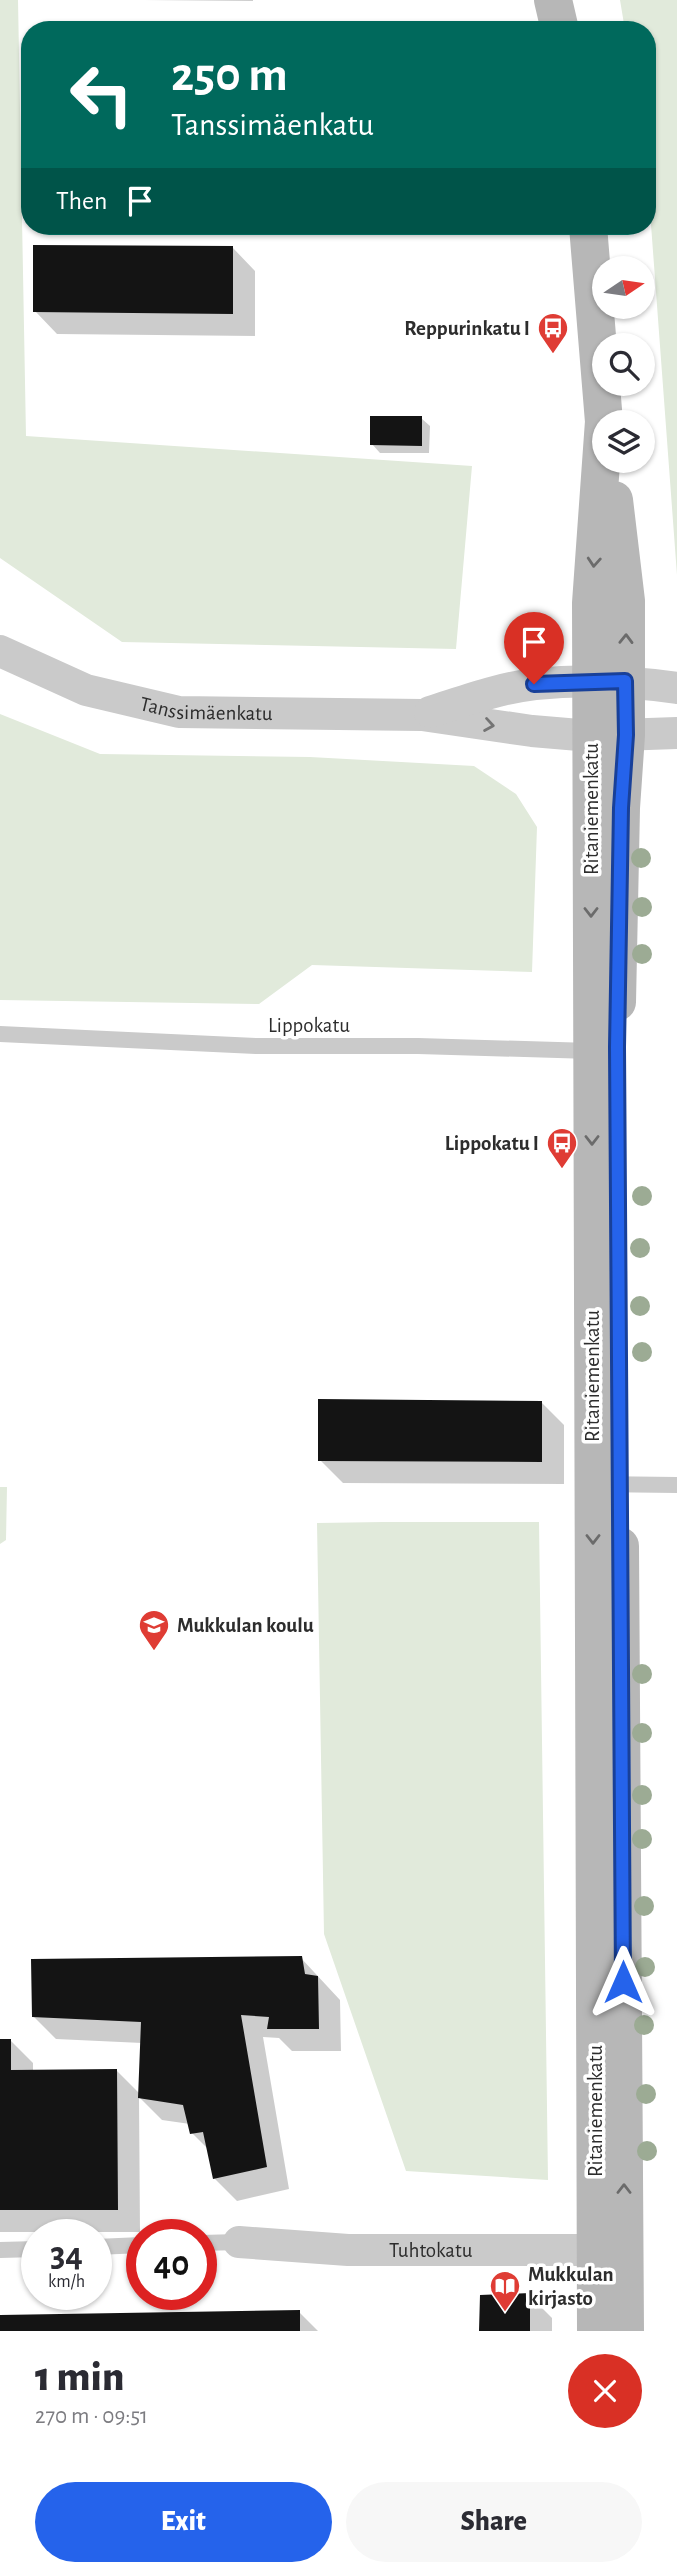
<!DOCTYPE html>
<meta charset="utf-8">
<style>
:root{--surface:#fff;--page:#f7f7f7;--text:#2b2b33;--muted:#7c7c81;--accent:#2563eb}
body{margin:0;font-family:"Alegreya Sans",sans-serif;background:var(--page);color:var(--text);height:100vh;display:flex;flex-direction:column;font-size:26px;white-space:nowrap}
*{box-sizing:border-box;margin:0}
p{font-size:23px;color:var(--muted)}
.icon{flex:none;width:38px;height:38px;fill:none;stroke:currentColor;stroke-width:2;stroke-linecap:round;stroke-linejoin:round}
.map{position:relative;height:2331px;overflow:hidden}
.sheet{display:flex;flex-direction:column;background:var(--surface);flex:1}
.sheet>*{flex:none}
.hud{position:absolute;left:21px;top:21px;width:635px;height:214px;border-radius:28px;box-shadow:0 2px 5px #0004;background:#00695c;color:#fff;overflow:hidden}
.needle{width:46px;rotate:77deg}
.controls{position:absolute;left:592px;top:256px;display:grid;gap:14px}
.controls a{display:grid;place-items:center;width:63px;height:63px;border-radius:50%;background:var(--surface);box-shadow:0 2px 5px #0004;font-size:35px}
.speed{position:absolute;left:21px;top:2219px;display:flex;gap:14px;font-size:35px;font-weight:700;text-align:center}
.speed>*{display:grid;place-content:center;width:91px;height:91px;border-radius:50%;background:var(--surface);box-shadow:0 2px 5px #0004;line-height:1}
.speed small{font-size:18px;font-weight:400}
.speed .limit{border:10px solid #d22;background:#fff;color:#111}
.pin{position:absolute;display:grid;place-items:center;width:60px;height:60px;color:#fff;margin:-72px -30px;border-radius:50% 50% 50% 0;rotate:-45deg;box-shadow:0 0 7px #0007}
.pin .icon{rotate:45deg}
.me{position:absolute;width:77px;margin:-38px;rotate:0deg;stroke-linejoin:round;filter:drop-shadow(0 0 5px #0008)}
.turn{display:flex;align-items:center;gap:24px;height:147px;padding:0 35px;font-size:32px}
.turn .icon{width:91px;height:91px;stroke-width:2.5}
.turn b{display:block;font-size:49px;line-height:60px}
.then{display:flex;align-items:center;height:66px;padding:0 35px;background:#0003;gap:14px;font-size:26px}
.round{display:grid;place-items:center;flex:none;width:74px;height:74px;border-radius:37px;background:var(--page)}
.summary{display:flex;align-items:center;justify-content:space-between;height:119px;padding:0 35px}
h1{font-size:42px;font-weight:800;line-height:52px}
.primary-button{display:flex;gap:14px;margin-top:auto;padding:14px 35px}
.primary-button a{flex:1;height:80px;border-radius:42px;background:var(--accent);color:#fff;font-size:28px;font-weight:800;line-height:80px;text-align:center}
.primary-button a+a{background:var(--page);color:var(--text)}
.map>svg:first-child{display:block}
.green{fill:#e1eadb}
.shadow{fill:#0003}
.building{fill:#141414}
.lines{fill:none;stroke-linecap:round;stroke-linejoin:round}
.lane{stroke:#cacaca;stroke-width:16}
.street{stroke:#cacaca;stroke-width:32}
.secondary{stroke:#b7b7b7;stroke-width:38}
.tree{fill:#9cab94}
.oneway{stroke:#6b6b6b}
.oneway2{stroke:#747474}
.route-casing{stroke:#184099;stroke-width:18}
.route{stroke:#2563eb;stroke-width:12}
.labels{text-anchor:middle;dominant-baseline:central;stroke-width:7;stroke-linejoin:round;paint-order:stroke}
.poi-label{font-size:21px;font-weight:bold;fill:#2d2d2d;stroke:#fff;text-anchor:end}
.street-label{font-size:21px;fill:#2d2d2d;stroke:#fff}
</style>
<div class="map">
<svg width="677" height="2331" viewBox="0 0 677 2331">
<rect width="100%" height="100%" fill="#fff"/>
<path class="green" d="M 0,0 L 18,0 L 26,436 L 472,466 L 456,649 L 122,642 L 0,558 Z
M 620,0 L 677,0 L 677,575 L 648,184 L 648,30 L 625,30 Z
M 0,714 L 100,754 L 310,757 L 474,766 L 516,794 L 537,827 L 532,972 L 312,965 L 259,1004 L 0,1000 Z
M 0,1487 L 7,1487 L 6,1540 L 0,1544 Z
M 383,1522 L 539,1522 L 548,2180 L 406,2171 L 324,1934 L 317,1523 Z"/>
<path class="shadow" d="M 144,0 L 253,0 L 253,1 Z
M 233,248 L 255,271 L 255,336 L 57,334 L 35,311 Z
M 421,418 L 430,426 L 429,453 L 380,453 L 372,444 Z
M 541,1402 L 564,1425 L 564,1484 L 343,1483 L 320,1460 Z
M 301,1958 L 340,2000 L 341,2051 L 292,2051 L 279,2038 L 263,2037 L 289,2189 L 237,2201 L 214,2178 L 208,2149 L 192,2133 L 190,2124 L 162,2120 L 139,2097 L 140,2232 L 0,2232 L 0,2041 L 10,2040 L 33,2063 L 33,2071 L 117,2071 L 140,2094 L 142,2043 L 56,2039 L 34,2017 Z
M 529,2295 L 552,2318 L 552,2331 L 481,2331 Z
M 299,2312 L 318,2331 L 0,2331 L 0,2317 Z"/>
<path class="building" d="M 33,245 L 233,246 L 233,314 L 33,312 Z
M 370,416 L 422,416 L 422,446 L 370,445 Z
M 318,1399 L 542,1401 L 542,1462 L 318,1461 Z
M 302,1956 L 305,1974 L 318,1976 L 319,2029 L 267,2029 L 269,2017 L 241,2015 L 267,2167 L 213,2179 L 203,2132 L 190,2134 L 183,2105 L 138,2098 L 141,2022 L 32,2017 L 31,1959 Z
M 0,2039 L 11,2039 L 11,2070 L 117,2069 L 118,2210 L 0,2210 Z
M 530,2293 L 530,2331 L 479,2331 L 480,2295 Z
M 300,2310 L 300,2331 L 0,2331 L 0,2315 Z"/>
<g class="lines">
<path class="lane" d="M 0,1034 L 256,1046 L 418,1046 L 591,1051 L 617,1047
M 593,1484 L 677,1485
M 201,2243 L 239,2242
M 96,2247 L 142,2245
M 0,2250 L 37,2249"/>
<g class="street">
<path id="s1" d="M 0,651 L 86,690 L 179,712 L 422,715 L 532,731 L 591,736 L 677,733"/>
<path d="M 430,712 C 464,701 500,688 535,684 C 583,679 630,681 677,688"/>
<path id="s2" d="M 239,2242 L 348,2250 L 620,2250"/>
</g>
<path class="secondary" d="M 553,0 L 560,30
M 588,226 L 604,422
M 614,500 L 626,601 L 626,735 L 621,808 L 617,1002
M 620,1546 L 625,2331
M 596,2331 L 591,603 L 604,421"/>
</g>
<g class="tree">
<circle cx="641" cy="858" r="10"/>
<circle cx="642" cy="907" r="10"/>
<circle cx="642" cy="954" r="10"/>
<circle cx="642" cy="1196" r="10"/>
<circle cx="640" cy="1248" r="10"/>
<circle cx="640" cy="1306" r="10"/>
<circle cx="642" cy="1352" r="10"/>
<circle cx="642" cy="1674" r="10"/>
<circle cx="642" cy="1733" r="10"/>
<circle cx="642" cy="1795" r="10"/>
<circle cx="642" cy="1839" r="10"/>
<circle cx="644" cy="1906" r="10"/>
<circle cx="645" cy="1967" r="10"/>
<circle cx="644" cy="2025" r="10"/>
<circle cx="646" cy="2094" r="10"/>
<circle cx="647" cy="2151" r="10"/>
</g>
<defs><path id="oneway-chevron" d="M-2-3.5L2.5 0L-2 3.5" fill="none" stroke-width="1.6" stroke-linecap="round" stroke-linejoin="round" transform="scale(1.75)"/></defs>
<g class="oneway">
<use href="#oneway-chevron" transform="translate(594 562) rotate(94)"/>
<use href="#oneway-chevron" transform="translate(626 639) rotate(-89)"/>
<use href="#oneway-chevron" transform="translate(591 912) rotate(90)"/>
<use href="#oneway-chevron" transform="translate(592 1140) rotate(90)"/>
<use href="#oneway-chevron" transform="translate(593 1539) rotate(90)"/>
<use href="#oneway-chevron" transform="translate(624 2189) rotate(-90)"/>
</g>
<use class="oneway2" href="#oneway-chevron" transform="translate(489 725) rotate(9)"/>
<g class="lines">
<g class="route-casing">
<path id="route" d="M 534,684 L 625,681 L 626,735 L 621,808 L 617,1047 L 623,1982"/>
</g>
<use href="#route" class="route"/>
</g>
<defs>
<g id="bus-pin" transform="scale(1.575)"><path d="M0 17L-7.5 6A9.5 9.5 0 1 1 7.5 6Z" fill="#df3c34" stroke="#fff"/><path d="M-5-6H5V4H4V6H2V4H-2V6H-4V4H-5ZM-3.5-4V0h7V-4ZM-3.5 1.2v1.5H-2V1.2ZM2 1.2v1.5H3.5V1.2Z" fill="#fff"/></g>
<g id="school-pin" transform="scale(1.575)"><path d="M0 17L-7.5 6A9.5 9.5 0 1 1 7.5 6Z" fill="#df3c34" stroke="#fff"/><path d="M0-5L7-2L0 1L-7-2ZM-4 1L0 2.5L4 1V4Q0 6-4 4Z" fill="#fff"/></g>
<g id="library-pin" transform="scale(1.575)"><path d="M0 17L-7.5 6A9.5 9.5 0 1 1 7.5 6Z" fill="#df3c34" stroke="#fff"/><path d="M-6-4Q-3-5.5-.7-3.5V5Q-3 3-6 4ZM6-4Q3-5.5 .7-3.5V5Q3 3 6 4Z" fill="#fff"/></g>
</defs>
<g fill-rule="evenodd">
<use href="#bus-pin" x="553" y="328"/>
<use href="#bus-pin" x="562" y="1143"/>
<use href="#school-pin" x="154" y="1625"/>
<use href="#library-pin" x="505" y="2286"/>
</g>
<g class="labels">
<g class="poi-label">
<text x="530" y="328">Reppurinkatu I</text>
<text x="539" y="1143">Lippokatu I</text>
<text x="177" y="1625" text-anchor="start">Mukkulan koulu</text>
<text x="528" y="2274" text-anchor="start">Mukkulan<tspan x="528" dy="24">kirjasto</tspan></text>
</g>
<g class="street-label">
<text stroke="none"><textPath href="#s1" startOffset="217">Tanssimäenkatu</textPath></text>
<text transform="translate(591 809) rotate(-90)">Ritaniemenkatu</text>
<text x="309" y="1025">Lippokatu</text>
<text transform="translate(592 1376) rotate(-90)">Ritaniemenkatu</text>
<text transform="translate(595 2111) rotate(-90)">Ritaniemenkatu</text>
<text stroke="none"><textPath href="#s2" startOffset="192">Tuhtokatu</textPath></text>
</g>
</g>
</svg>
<div class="controls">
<a><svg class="needle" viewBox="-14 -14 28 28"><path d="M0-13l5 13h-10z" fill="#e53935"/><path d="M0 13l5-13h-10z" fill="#7c7c81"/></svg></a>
<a><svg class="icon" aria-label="search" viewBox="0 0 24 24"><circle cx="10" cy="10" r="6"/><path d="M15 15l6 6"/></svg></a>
<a><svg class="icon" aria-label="layers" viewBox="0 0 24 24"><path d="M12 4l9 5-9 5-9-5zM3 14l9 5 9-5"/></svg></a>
</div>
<div class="speed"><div>34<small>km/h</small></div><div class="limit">40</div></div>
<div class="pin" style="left:534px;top:684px;background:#d93025"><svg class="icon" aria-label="arrive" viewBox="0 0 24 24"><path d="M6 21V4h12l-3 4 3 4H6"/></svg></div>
<svg class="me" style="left:623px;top:1982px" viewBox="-20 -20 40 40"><path d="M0-17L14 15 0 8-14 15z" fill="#2563eb" stroke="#fff" stroke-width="4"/></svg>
<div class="hud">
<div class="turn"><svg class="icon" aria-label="left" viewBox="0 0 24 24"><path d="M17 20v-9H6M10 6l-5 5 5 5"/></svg><div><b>250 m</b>Tanssimäenkatu</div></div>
<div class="then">Then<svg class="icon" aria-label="arrive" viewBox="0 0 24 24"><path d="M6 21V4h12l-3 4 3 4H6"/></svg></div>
</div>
</div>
<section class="sheet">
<div class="summary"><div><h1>1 min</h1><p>270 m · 09:51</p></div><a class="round" style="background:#d93025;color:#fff"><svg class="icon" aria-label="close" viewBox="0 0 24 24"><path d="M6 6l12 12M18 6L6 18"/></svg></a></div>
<div class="primary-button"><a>Exit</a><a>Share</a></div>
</section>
